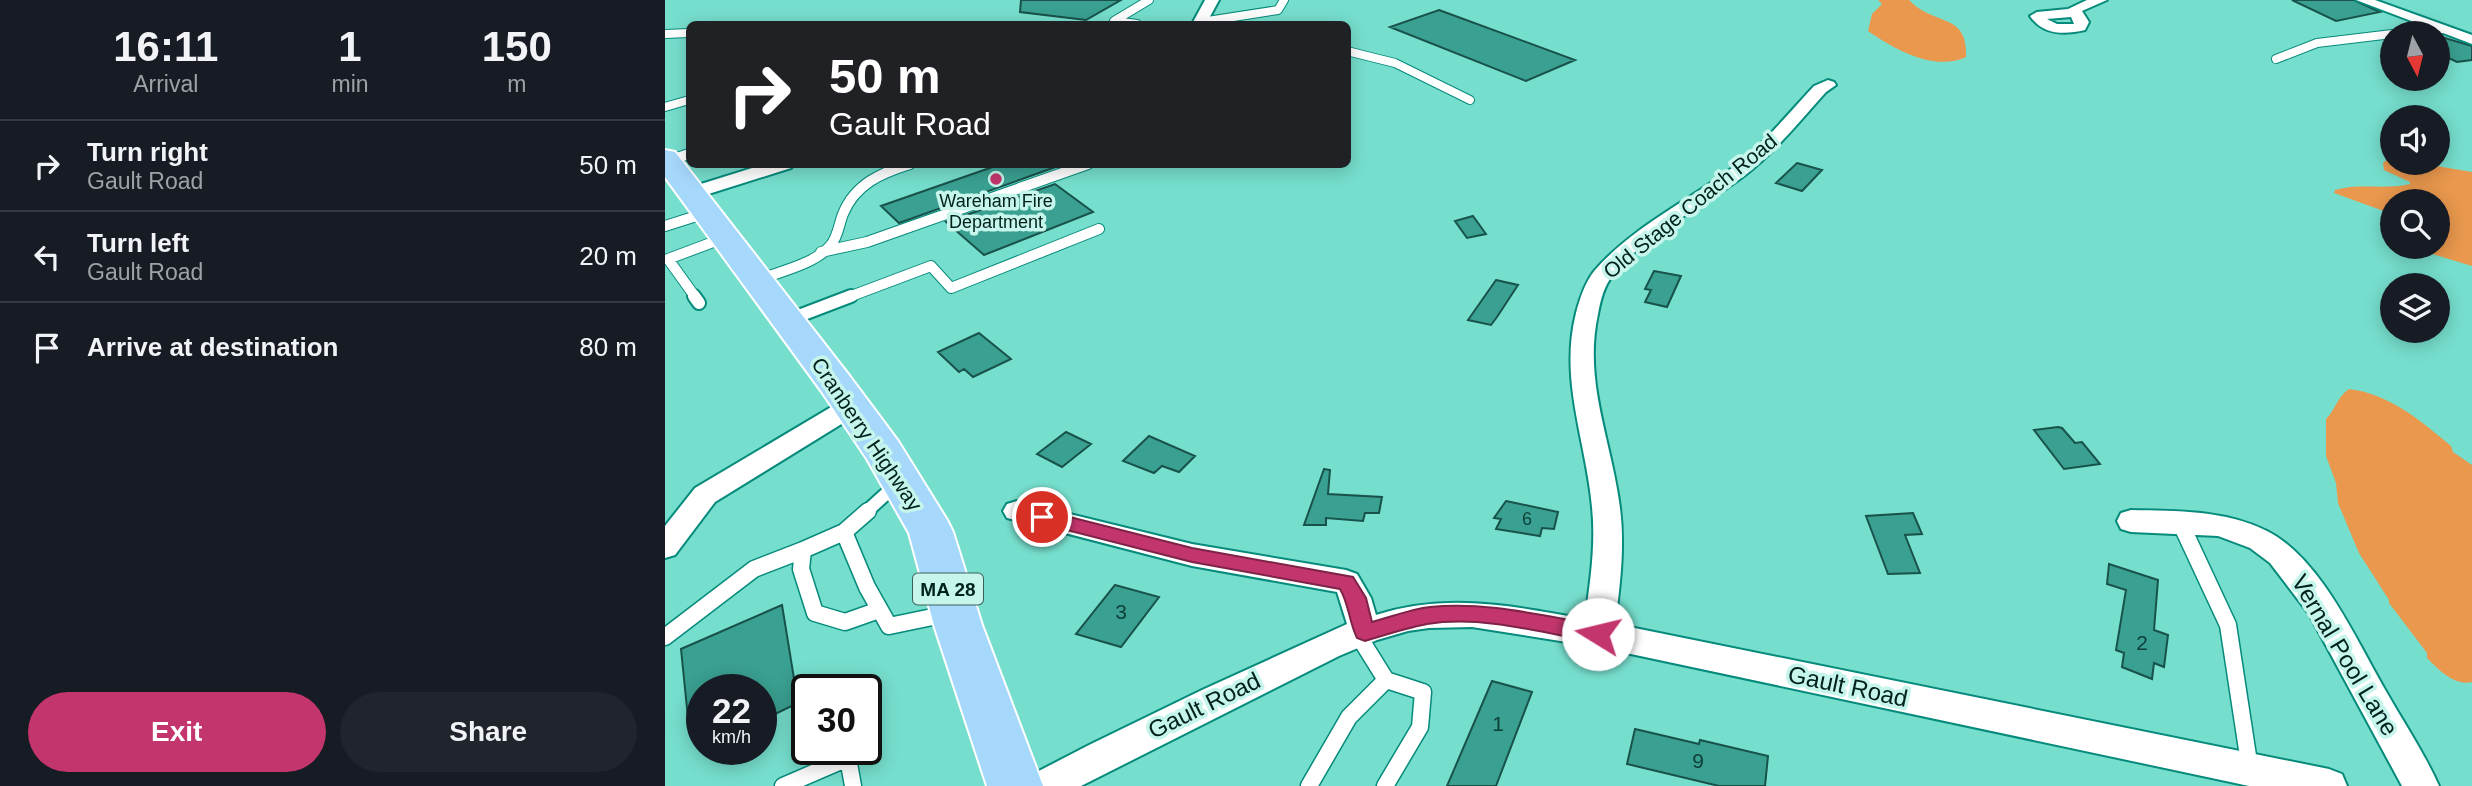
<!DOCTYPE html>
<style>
:root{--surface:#171b24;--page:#20242c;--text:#f1f3f6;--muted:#9ea1a6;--line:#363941;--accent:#c2366d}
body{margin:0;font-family:Arial,sans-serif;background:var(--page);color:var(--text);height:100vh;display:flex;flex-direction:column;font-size:26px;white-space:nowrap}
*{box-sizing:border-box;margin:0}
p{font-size:23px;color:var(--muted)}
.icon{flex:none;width:38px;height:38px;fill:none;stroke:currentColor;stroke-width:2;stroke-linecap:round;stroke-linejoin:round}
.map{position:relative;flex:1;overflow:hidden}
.sheet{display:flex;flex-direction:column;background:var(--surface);width:665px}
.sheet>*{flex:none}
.hud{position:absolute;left:21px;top:21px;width:665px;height:147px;border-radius:10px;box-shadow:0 4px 18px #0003;background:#202124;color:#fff;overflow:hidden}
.needle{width:46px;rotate:173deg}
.tools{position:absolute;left:1715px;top:21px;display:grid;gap:14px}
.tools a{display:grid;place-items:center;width:70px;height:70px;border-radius:50%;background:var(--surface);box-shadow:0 4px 18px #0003;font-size:35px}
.speed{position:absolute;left:21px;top:674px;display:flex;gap:14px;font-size:35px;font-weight:700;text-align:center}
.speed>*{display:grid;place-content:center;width:91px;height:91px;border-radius:50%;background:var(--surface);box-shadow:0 4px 18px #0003;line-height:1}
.speed small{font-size:18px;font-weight:400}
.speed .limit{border:4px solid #111;border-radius:10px;background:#fff;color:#111}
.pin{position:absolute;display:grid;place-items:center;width:60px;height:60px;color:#fff;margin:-30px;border:4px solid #fff;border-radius:50%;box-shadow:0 2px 7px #0007}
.me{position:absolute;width:77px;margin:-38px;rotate:279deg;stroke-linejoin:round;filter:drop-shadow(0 0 5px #0008)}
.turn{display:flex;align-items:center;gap:24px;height:147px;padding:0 28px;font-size:32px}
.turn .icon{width:91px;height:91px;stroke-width:2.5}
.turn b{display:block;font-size:49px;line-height:60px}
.eta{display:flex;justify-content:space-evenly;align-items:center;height:119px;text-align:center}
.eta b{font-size:42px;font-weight:700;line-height:49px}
.action{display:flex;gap:14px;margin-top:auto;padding:14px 28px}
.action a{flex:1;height:80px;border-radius:42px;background:var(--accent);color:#fff;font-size:28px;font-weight:700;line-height:80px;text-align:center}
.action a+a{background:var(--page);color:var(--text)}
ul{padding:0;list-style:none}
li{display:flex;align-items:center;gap:21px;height:91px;padding:0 28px;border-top:2px solid var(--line)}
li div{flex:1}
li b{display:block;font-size:26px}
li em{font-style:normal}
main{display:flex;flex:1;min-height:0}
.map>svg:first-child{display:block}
.green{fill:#e9984d}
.building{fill:#3aa091;stroke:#18524a;stroke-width:2}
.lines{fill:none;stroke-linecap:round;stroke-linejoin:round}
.service-far3-casing{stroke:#058a7b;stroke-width:10}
.service-far2-casing{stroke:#058a7b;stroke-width:12}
.service-far1-casing{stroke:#058a7b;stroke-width:16}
.service-casing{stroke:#058a7b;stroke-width:19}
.minor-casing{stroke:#058a7b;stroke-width:4}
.primary-casing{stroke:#fff;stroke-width:4}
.service-far3{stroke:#fff;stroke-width:8}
.service-far2{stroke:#fff;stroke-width:10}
.service-far1{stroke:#fff;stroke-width:12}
.service{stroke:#fff;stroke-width:16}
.minor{fill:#fff;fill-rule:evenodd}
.primary{fill:#a6d8fc;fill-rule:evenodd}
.route{fill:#c2366d;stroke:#7e2347;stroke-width:2}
.poi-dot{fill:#c2366d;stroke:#c5f5eb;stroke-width:2.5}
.labels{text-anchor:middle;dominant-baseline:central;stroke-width:7;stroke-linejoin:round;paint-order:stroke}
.far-poi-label{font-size:18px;fill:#00211c;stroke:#c5f5eb}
.number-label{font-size:18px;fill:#0e4139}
.shield{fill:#c5f5eb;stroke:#3b615a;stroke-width:2}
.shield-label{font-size:19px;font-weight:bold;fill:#00211c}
.street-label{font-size:21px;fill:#00211c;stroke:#c5f5eb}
.near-number-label{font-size:21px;fill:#0e4139}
.near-street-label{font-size:24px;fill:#00211c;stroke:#c5f5eb}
</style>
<main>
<section class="sheet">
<div class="eta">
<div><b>16:11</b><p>Arrival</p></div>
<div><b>1</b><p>min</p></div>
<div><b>150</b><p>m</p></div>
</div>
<ul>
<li><svg class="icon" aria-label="right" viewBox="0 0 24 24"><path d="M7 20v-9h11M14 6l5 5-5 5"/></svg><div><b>Turn right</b><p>Gault Road</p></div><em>50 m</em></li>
<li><svg class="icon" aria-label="left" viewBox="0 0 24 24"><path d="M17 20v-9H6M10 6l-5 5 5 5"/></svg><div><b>Turn left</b><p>Gault Road</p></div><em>20 m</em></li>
<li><svg class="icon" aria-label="arrive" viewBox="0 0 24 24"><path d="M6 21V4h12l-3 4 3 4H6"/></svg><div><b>Arrive at destination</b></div><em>80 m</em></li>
</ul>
<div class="action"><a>Exit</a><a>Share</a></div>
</section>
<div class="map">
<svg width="1807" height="786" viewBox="0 0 1807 786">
<rect width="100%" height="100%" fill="#76decd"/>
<path class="green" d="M 1213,0 L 1244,0 C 1270,27 1303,12 1301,57 C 1269,72 1229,49 1203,31 L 1207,14 L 1217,4 Z
M 1725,157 L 1727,157 L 1727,163 L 1754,163 L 1807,172 L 1807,266 L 1764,253 L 1757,247 L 1773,247 L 1773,201 L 1727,201 L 1727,214 L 1669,193 L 1670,190 C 1695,183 1720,190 1745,184 L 1745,182 L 1719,170 L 1718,163 Z
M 1684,389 C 1725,394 1756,421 1786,446 L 1788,452 L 1807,465 L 1807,682 C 1789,686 1774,670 1762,658 L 1762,653 L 1724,603 L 1724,600 L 1694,553 L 1673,503 L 1671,483 L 1661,456 L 1661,419 C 1671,409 1672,397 1684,389 Z"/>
<path class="building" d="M 356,0 L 456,0 L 421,20 L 355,12 Z
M 1627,0 L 1689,0 L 1715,12 L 1671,21 Z
M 774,10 L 910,60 L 861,81 L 725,27 Z
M 1773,36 L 1807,46 L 1807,60 L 1792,62 L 1773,53 Z
M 1132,163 L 1157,170 L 1137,191 L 1111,183 Z
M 336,164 L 399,164 L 234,223 L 216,206 Z
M 390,184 L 428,212 L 319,255 L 281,222 Z
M 808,216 L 821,234 L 802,238 L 790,221 Z
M 989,271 L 1016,276 L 1002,307 L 980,302 L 986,290 L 980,289 Z
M 831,280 L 853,285 L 832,317 L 826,325 L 803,320 Z
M 314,333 L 346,359 L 308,377 L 299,369 L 294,372 L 273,352 Z
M 1393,427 L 1397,428 L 1410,443 L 1417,442 L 1435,464 L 1399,469 L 1369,430 Z
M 401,432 L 426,444 L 397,467 L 372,454 Z
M 484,436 L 530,456 L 514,472 L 497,466 L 489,473 L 458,461 Z
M 659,469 L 665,470 L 663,494 L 717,497 L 714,513 L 700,513 L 698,521 L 661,518 L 661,525 L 639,525 Z
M 841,501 L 893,512 L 889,529 L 877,528 L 875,536 L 831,529 L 836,519 L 829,518 Z
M 1248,513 L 1257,534 L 1240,535 L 1255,573 L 1223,574 L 1201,516 Z
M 1444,564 L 1493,580 L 1489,630 L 1503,635 L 1499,667 L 1489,663 L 1487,679 L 1457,667 L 1459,653 L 1451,650 L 1461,590 L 1442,584 Z
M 450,585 L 494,597 L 456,647 L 411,634 Z
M 117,605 L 133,703 L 108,715 L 107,712 L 96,717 L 96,690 L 37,690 L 37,727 L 24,728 L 16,649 Z
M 827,681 L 867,692 L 831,786 L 782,786 Z
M 970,729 L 1034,744 L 1035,740 L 1103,756 L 1100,786 L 1054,786 L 962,764 Z"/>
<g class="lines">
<g class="service-far3-casing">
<path id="service-far3" d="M 536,22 L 613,10 L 619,0
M 472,24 L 449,21 L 484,0
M 1736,33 L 1777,29
M 0,34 L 24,33
M 682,51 L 730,63 L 805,100
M 1611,59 L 1652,43 L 1727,34
M 0,107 L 24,100"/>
</g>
<g class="service-far2-casing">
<path id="service-far2" d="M 3,161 L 24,154
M 0,226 L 41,213
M 156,252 L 202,242 L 423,164
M 93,280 C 116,271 150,264 166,245 C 173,236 174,224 178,214 C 190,184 216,173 245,164
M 31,298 L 3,259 L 59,238
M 181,298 L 266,266 L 286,288 L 434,229"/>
</g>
<g class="service-far1-casing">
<path id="service-far1" d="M 29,296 L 34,303
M 123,320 L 186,296
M 201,512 L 233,483"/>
</g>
<g class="service-casing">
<path id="service" d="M 203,511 L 179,532 L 202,587 L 224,626 L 282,614
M 1515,522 L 1563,625 L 1585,769
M 179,532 L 138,550 L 136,569 L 150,613 L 180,622 L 214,610
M 693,635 L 721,680 L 758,692 L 755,727 L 720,786
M 0,637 L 89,569 L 138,550
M 118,786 L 183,758 L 188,786
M 644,786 L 684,717 L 721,680"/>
</g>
<g class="minor-casing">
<path id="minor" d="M 540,0 L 554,0 L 541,24 L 527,24 Z
M 1422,0 L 1442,0 L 1417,11 L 1424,22 L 1420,30 C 1399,35 1378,35 1365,16 L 1372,12 L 1403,9 ZM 1406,17 L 1409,24 L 1392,24 L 1382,19 Z
M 1691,0 L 1710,0 L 1807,35 L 1807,44 Z
M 1163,80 L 1169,82 L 1171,85 L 1161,92 C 1135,121 1110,152 1079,176 C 1037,208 976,236 945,279 C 938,289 935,303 933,314 C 918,382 947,442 955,508 C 960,547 955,586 950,624 L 1664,769 L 1677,774 L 1682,786 L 1584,786 L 933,647 L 807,627 L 764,628 L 743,631 L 712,640 L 674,656 L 416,786 L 363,786 L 368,774 L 424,745 L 537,690 L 682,624 L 672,592 L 527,566 L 342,518 L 338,511 L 342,504 L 352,501 L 527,544 L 681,570 L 692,574 L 706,598 L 711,615 C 782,592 848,606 920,619 C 925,582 931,545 927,507 C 921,441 894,380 911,313 C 915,298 920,282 930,270 C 968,227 1021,202 1067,168 C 1098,145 1123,114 1149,86 Z
M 100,164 L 129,164 L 126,168 L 34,197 L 27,199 L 18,193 L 20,189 Z
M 187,398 L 196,400 L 199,406 L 196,412 L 50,502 L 10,555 L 0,558 L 0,526 L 30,488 L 178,400 Z
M 1466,510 C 1513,511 1560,510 1602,531 C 1656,558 1692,642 1722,693 C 1739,723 1760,754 1774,786 L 1737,786 L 1644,614 L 1605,563 L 1585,548 L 1553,536 L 1466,532 L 1456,529 L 1452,521 L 1456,513 Z"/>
</g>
<g class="primary-casing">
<path id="primary" d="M 0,150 L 10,152 L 183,374 L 233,441 L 282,520 L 288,532 L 317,625 L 378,786 L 322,786 L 269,625 L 244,533 L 202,459 L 157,392 L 0,177 Z"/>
</g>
<use href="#service-far3" class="service-far3"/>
<use href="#service-far2" class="service-far2"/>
<use href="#service-far1" class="service-far1"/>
<use href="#service" class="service"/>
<use href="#minor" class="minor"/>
<use href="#primary" class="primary"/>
</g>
<path class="route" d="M 377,510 L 527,548 L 688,577 L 701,598 L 707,622 C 726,617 746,609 765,607 C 821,601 878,616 933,625 L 940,628 L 943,634 L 940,640 L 933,643 C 879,633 818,615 762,624 C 741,628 720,635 700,641 L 692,638 C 684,622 684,604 675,589 L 527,562 L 370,522 L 367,517 L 370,512 Z"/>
<circle class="poi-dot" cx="331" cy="179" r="7"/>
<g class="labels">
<g class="far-poi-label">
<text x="331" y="201">Wareham Fire<tspan x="331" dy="21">Department</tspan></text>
</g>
<g class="number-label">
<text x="862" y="519">6</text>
</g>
<rect class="shield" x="248" y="573.5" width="70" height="31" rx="5"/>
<g class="shield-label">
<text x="283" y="589">MA 28</text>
</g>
<g class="street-label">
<text transform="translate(1025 206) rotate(-39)">Old Stage Coach Road</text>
<text transform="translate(202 434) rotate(56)">Cranberry Highway</text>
</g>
<g class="near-number-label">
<text x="456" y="611">3</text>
<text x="1477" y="642">2</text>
<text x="833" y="723">1</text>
<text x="1033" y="760">9</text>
</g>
<g class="near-street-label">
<text transform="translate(1680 655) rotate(59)">Vernal Pool Lane</text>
<text transform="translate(1183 686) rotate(12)">Gault Road</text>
<text transform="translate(539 705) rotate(-26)">Gault Road</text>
</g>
</g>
</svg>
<div class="tools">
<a><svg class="needle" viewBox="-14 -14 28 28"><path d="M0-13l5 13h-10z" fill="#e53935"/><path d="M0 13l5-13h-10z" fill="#9ea1a6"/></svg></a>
<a><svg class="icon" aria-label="sound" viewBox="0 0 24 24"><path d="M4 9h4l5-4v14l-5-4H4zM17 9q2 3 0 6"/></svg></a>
<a><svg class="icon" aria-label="search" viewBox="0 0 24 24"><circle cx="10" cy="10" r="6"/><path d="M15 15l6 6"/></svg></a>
<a><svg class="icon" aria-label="layers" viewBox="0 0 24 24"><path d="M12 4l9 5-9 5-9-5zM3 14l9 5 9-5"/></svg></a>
</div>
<div class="speed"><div>22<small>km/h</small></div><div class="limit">30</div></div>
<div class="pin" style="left:377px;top:517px;background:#d93025"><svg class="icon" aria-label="arrive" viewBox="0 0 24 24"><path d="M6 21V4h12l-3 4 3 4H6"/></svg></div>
<svg class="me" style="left:933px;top:634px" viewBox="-20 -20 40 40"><circle r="19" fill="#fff"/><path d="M0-13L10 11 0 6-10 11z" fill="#c2366d"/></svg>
<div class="hud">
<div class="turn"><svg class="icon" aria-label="right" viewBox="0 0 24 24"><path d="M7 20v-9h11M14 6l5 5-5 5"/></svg><div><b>50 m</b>Gault Road</div></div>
</div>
</div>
</main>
